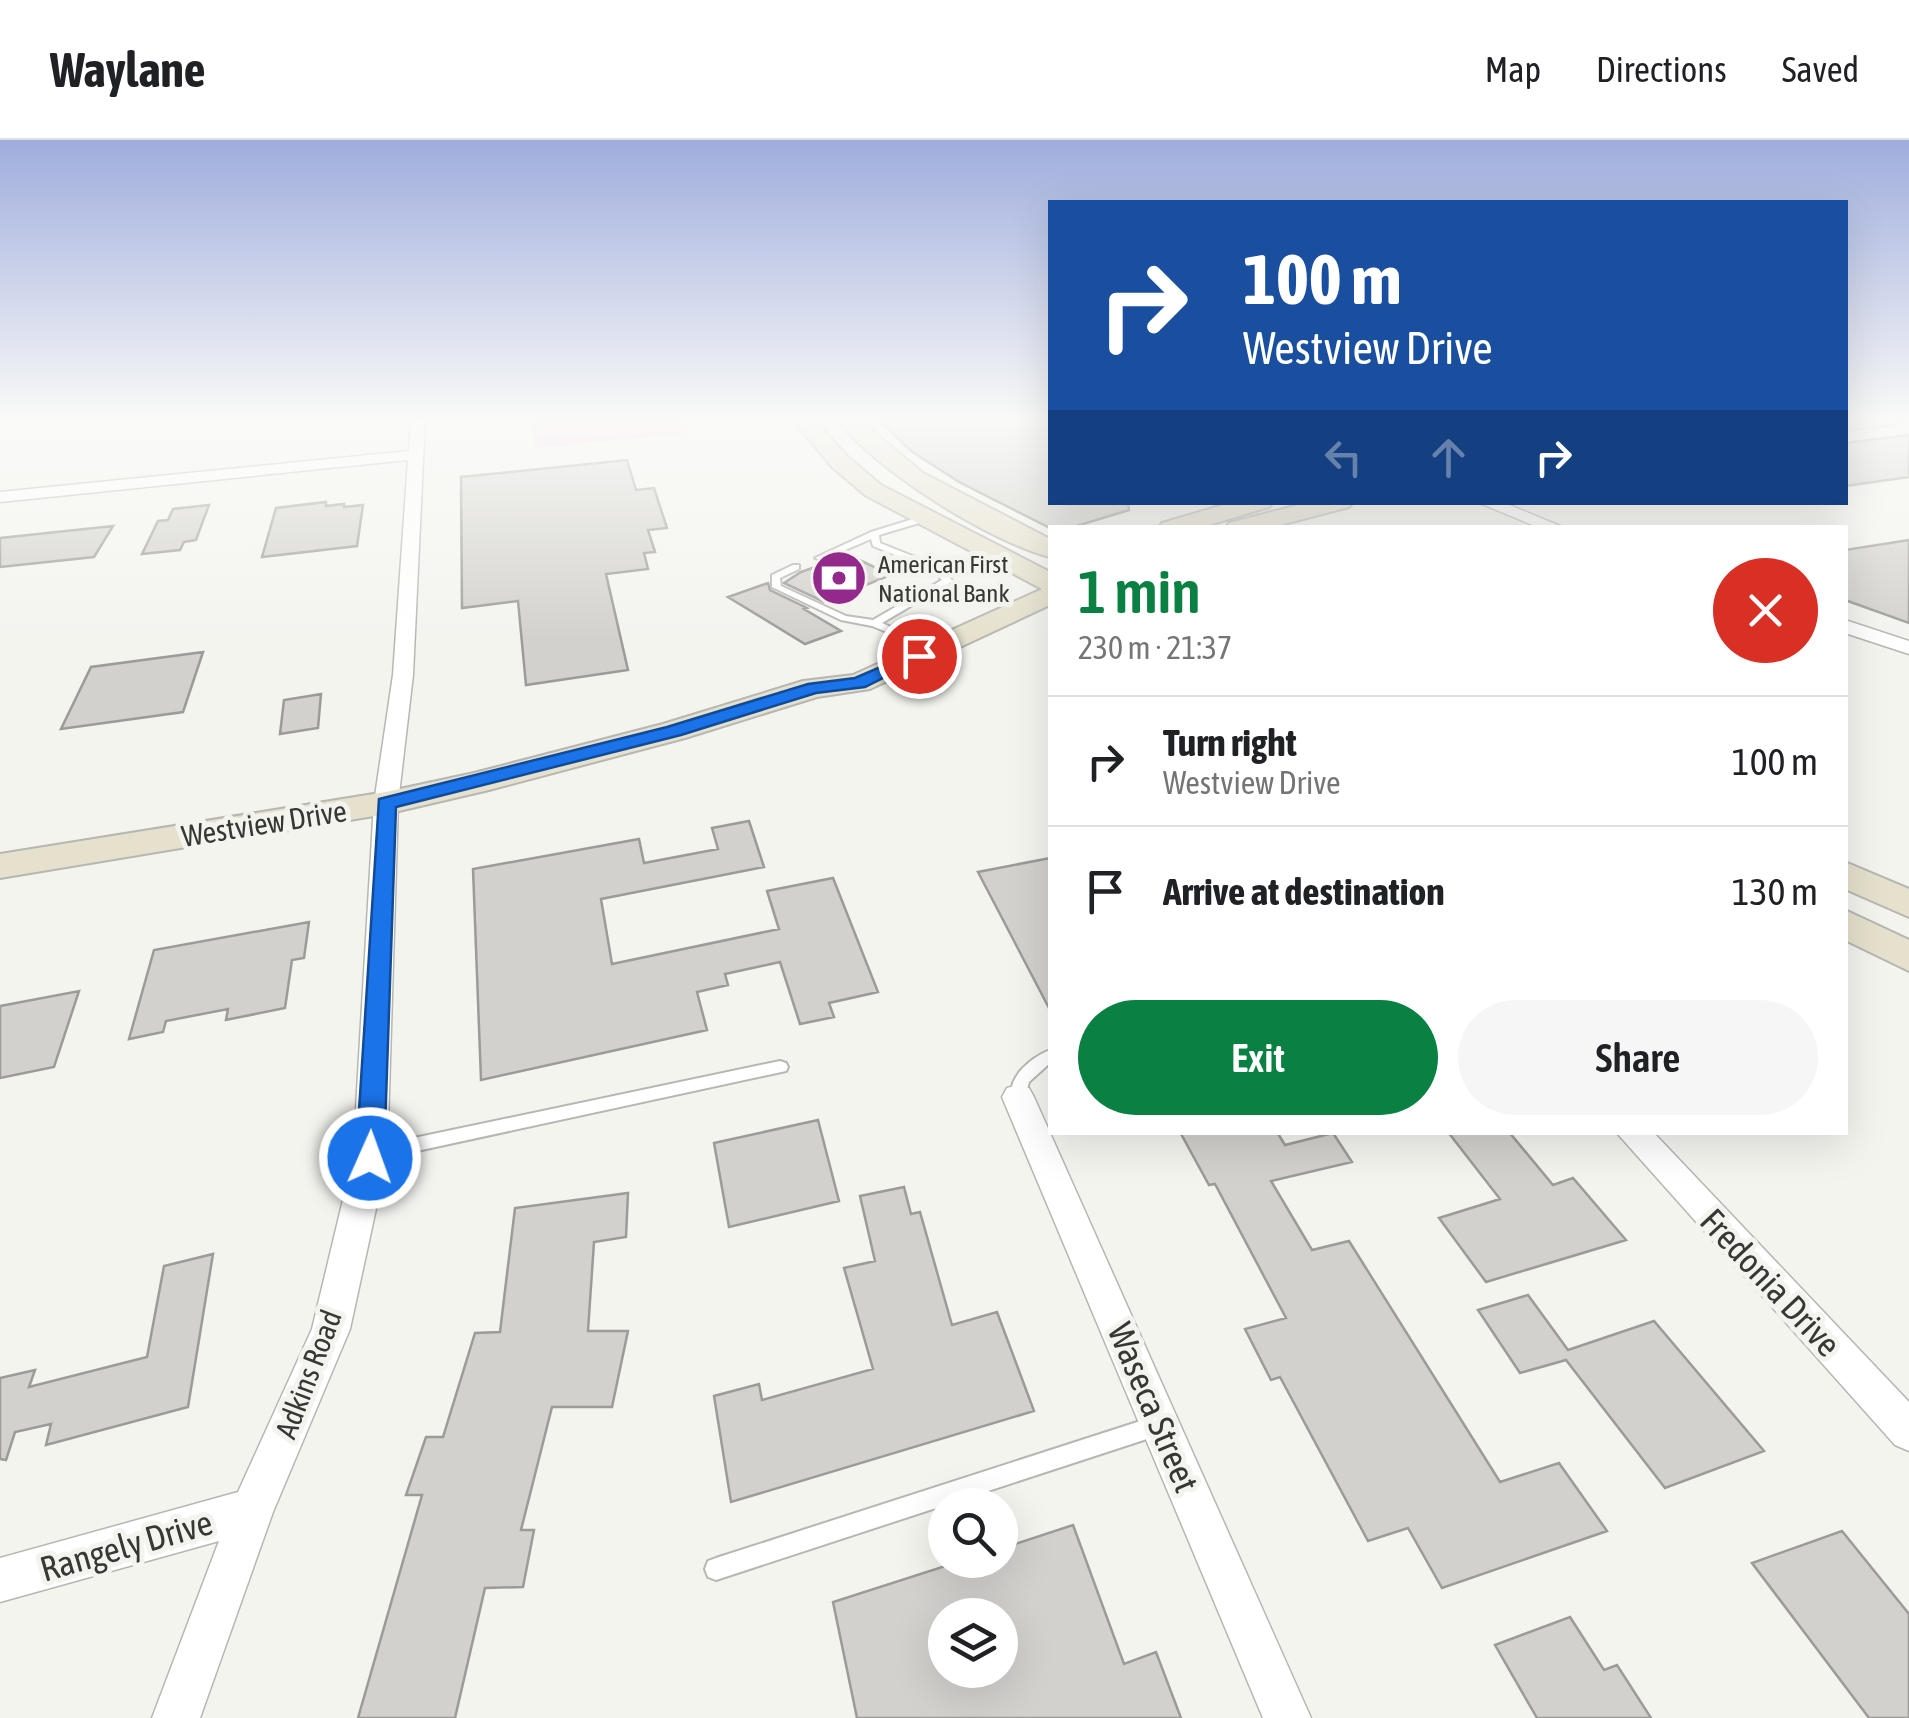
<!DOCTYPE html>
<meta charset="utf-8">
<style>
:root{--surface:#fff;--page:#f6f6f6;--text:#202124;--muted:#757577;--line:#e0e0e0;--accent:#0b8043}
body{margin:0;font-family:"Asap Condensed",sans-serif;background:var(--page);color:var(--text);height:100vh;display:flex;flex-direction:column;font-size:38px;white-space:nowrap}
*{box-sizing:border-box;margin:0}
p{font-size:32px;color:var(--muted)}
.icon{flex:none;width:55px;height:55px;fill:none;stroke:currentColor;stroke-width:2;stroke-linecap:round;stroke-linejoin:round}
.map{position:relative;flex:1;overflow:hidden}
.details{position:absolute;left:1048px;top:385px;width:800px;height:610px;display:flex;flex-direction:column;background:var(--surface);border-radius:0px;box-shadow:0 10px 40px #0002}
.details>*{flex:none}
.banner{position:absolute;left:1048px;top:60px;width:800px;height:305px;border-radius:0px;box-shadow:0 10px 40px #0002;background:#1a4fa0;color:#fff;overflow:hidden}
.buttons{position:absolute;left:928px;top:1348px;display:grid;gap:20px}
.buttons a{display:grid;place-items:center;width:90px;height:90px;border-radius:50%;background:var(--surface);box-shadow:0 10px 40px #0002;font-size:50px}
.pin{position:absolute;display:grid;place-items:center;width:85px;height:85px;color:#fff;margin:-42px;border:5px solid #fff;border-radius:50%;box-shadow:0 2px 10px #0007}
.me{position:absolute;width:110px;margin:-55px;rotate:2deg;stroke-linejoin:round;filter:drop-shadow(0 0 8px #0008)}
.turn{display:flex;align-items:center;gap:35px;height:210px;padding:0 30px;font-size:45px}
.turn .icon{width:130px;height:130px;stroke-width:2.5}
.turn b{display:block;font-size:70px;line-height:85px}
.lanes{display:flex;align-items:center;height:95px;padding:0 30px;background:#0003;justify-content:center;gap:50px;direction:ltr}
.lanes .off{opacity:.35}
.round{display:grid;place-items:center;flex:none;width:105px;height:105px;border-radius:52px;background:var(--page)}
.headline{display:flex;align-items:center;justify-content:space-between;height:170px;padding:0 30px}
h1{font-size:60px;font-weight:600;line-height:75px;color:var(--accent)}
.primary-button{display:flex;gap:20px;margin-top:auto;padding:20px 30px}
.primary-button a{flex:1;height:115px;border-radius:60px;background:var(--accent);color:#fff;font-size:40px;font-weight:600;line-height:115px;text-align:center}
.primary-button a+a{background:var(--page);color:var(--text)}
ul{padding:0;list-style:none}
li{display:flex;align-items:center;gap:30px;height:130px;padding:0 30px;border-top:2px solid var(--line)}
li div{flex:1}
li b{display:block;font-size:38px}
li em{font-style:normal}
header{display:flex;align-items:center;gap:60px;box-sizing:border-box;height:140px;padding:0 50px;background:var(--surface);border-bottom:2px solid var(--line)}
header strong{font-size:48px}
nav{display:flex;gap:55px;margin-inline-start:auto;font-size:35px}
.map>svg:first-child{display:block}
.green{fill:#f5cfef}
.building{fill:#d2d1cd;stroke:#9c9b97;stroke-width:2.5;fill-rule:evenodd}
.lines{fill:none;stroke-linecap:round;stroke-linejoin:round}
.lane-casing{stroke:#b7b6b2;stroke-width:4}
.street-casing{stroke:#b7b6b2;stroke-width:3}
.secondary-casing{stroke:#b7b6b2;stroke-width:4}
.lane{fill:#fff;fill-rule:evenodd}
.street{fill:#fff;fill-rule:evenodd}
.secondary{fill:#e5e1cc;fill-rule:evenodd}
.route{fill:#1a73e8;stroke:#114b97;stroke-width:2.5}
.labels{text-anchor:middle;dominant-baseline:central;stroke-width:10;stroke-linejoin:round;paint-order:stroke}
.far-poi-label{font-size:25px;fill:#373735;stroke:#f4f4ef;text-anchor:start}
.street-label{font-size:30px;fill:#373735;stroke:#f4f4ef}
.near-street-label{font-size:35px;fill:#373735;stroke:#f4f4ef}
</style>
<header>
<strong>Waylane</strong>
<nav><a>Map</a><a>Directions</a><a>Saved</a></nav>
</header>
<div class="map">
<svg width="1909" height="1578" viewBox="0 0 1909 1578">
<rect width="100%" height="100%" fill="#f4f4ef"/>
<path class="green" d="M 531,278 L 683,278 L 689,293 L 535,308 Z"/>
<path class="building" d="M 877,278 L 1050,278 L 1050,362 L 1128,362 L 1129,370 L 1070,388 L 1050,388 L 959,342 L 911,311 Z
M 1909,295 L 1909,337 L 1845,346 L 1845,303 Z
M 627,320 L 636,350 L 654,348 L 667,388 L 648,390 L 655,412 L 644,413 L 648,429 L 606,434 L 628,530 L 526,545 L 518,461 L 462,468 L 461,337 Z
M 326,362 L 326,366 L 344,364 L 344,367 L 363,365 L 357,406 L 262,417 L 276,368 Z
M 209,365 L 196,400 L 184,402 L 180,410 L 142,414 L 158,381 L 168,380 L 173,369 Z
M 113,386 L 94,417 L 0,427 L 0,398 Z
M 1909,400 L 1909,483 L 1845,460 L 1845,410 Z
M 849,415 L 891,435 L 824,462 L 784,443 L 801,432 Z
M 768,443 L 770,450 L 807,468 L 804,469 L 841,491 L 805,504 L 728,457 Z
M 203,512 L 183,572 L 61,589 L 91,527 Z
M 321,554 L 318,588 L 280,594 L 284,560 Z
M 749,681 L 764,727 L 601,759 L 612,824 L 779,789 L 767,751 L 833,738 L 878,852 L 829,863 L 834,877 L 800,884 L 780,822 L 725,834 L 728,845 L 697,852 L 707,890 L 481,940 L 473,729 L 639,699 L 644,723 L 718,709 L 712,688 Z
M 1050,718 L 1050,870 L 978,732 Z
M 309,782 L 304,818 L 292,820 L 285,868 L 226,880 L 228,869 L 166,881 L 163,892 L 129,899 L 154,810 Z
M 79,851 L 54,927 L 0,938 L 0,866 Z
M 818,980 L 839,1061 L 729,1087 L 714,1003 Z
M 1180,992 L 1277,992 L 1285,1005 L 1333,993 L 1352,1022 L 1271,1041 L 1312,1110 L 1349,1101 L 1500,1342 L 1559,1323 L 1607,1391 L 1442,1448 L 1408,1388 L 1368,1401 L 1280,1237 L 1271,1240 L 1245,1189 L 1286,1178 L 1215,1044 L 1209,1045 Z
M 1448,992 L 1509,992 L 1553,1045 L 1573,1038 L 1626,1100 L 1486,1142 L 1439,1078 L 1500,1059 Z
M 904,1047 L 911,1074 L 920,1072 L 952,1185 L 997,1172 L 1034,1271 L 731,1362 L 714,1256 L 759,1244 L 762,1260 L 873,1229 L 844,1128 L 875,1121 L 860,1056 Z
M 628,1053 L 626,1097 L 594,1102 L 588,1191 L 628,1191 L 612,1267 L 552,1267 L 521,1390 L 534,1390 L 523,1447 L 485,1448 L 455,1578 L 358,1578 L 422,1355 L 406,1355 L 426,1297 L 443,1297 L 475,1193 L 500,1192 L 515,1068 Z
M 213,1114 L 188,1267 L 46,1305 L 51,1284 L 15,1292 L 6,1320 L 0,1319 L 0,1238 L 35,1230 L 29,1247 L 147,1217 L 164,1126 Z
M 1528,1155 L 1568,1210 L 1654,1181 L 1764,1311 L 1665,1348 L 1566,1220 L 1520,1233 L 1478,1170 Z
M 1073,1385 L 1124,1524 L 1156,1512 L 1181,1578 L 857,1578 L 833,1462 L 964,1420 L 1000,1420 L 1000,1409 ZM 945,1475 L 1000,1475 L 1000,1530 L 945,1530 Z
M 1842,1391 L 1909,1474 L 1909,1578 L 1869,1578 L 1752,1423 Z
M 1570,1477 L 1604,1530 L 1617,1525 L 1651,1578 L 1537,1578 L 1495,1505 Z"/>
<g class="lines">
<g class="lane-casing">
<path id="lane" d="M 926,375 L 929,376 L 929,380 L 879,395 L 880,403 L 940,427 L 953,441 L 882,483 L 905,493 L 905,497 L 899,497 L 872,486 L 841,480 L 772,447 L 772,435 L 793,425 L 799,425 L 799,429 L 780,438 L 781,446 L 846,476 L 873,480 L 942,440 L 934,431 L 873,406 L 871,399 L 822,420 L 815,418 L 871,392 Z
M 1050,910 L 1050,923 L 1029,942 L 1024,961 L 1018,963 L 1012,961 C 1006,938 1030,918 1050,910 Z
M 780,921 L 786,923 L 788,927 L 786,931 L 371,1021 L 365,1019 L 363,1014 L 365,1009 L 371,1007 Z
M 1156,1276 L 1163,1279 L 1166,1286 L 1163,1293 L 1156,1296 L 716,1440 L 708,1437 L 705,1429 L 708,1421 L 716,1418 Z"/>
</g>
<g class="street-casing">
<path id="street" d="M 411,278 L 425,278 L 413,535 L 398,663 L 387,1018 L 350,1189 L 273,1372 L 200,1578 L 152,1578 L 219,1401 L 0,1462 L 0,1418 L 238,1352 L 312,1189 L 353,1018 L 374,663 L 393,535 L 408,320 L 0,362 L 0,352 L 409,311 Z
M 1477,362 L 1502,362 L 1565,388 L 1540,388 Z
M 1845,480 L 1909,501 L 1909,514 L 1845,493 Z
M 1018,945 L 1029,948 L 1034,957 L 1311,1578 L 1263,1578 L 1002,957 L 1007,948 Z
M 1616,992 L 1653,992 L 1909,1262 L 1909,1311 L 1895,1305 Z"/>
</g>
<g class="secondary-casing">
<path id="secondary" d="M 791,278 L 812,278 L 848,317 L 881,345 L 1050,432 L 1050,465 L 870,549 L 817,557 L 685,598 L 489,650 L 386,674 L 0,738 L 0,714 L 386,652 L 474,633 L 663,584 L 803,541 L 853,535 L 1042,449 L 865,355 L 832,327 Z
M 836,278 L 857,278 L 923,333 L 1050,399 L 1050,417 C 988,401 874,329 836,278 Z
M 1845,278 L 1907,278 L 1897,284 L 1845,290 Z
M 1233,362 L 1273,362 L 1269,367 L 1199,388 L 1159,388 L 1162,383 Z
M 1310,362 L 1353,362 L 1349,367 L 1269,388 L 1226,388 L 1229,383 Z
M 1845,722 L 1909,749 L 1909,777 L 1845,749 Z
M 1845,770 L 1909,800 L 1909,831 L 1845,800 Z"/>
</g>
<use href="#lane" class="lane"/>
<use href="#street" class="street"/>
<use href="#secondary" class="secondary"/>
</g>
<linearGradient id="sky" x2="0" y2="1"><stop stop-color="#9faddd"/><stop offset="0.56" stop-color="#fafaf8"/><stop offset="1" stop-color="#fafaf8" stop-opacity="0"/></linearGradient>
<rect width="1909" height="499" fill="url(#sky)"/>
<path class="route" d="M 913,513 L 927,516 L 865,547 L 816,553 L 681,595 L 396,667 L 384,1018 L 380,1026 L 370,1029 L 360,1026 L 356,1018 L 379,659 L 667,587 L 808,544 L 855,538 Z"/>
<defs>
<g id="bank-disc" transform="scale(2.875)"><circle r="9.5" fill="#94298c" stroke="#f4f4ef"/><path d="M-6-4H6V4H-6ZM0-2.3a2.3 2.3 0 1 0 0 4.6a2.3 2.3 0 1 0 0-4.6Z" fill="#fff"/></g>
</defs>
<g fill-rule="evenodd">
<use href="#bank-disc" x="839" y="438"/>
</g>
<g class="labels">
<g class="far-poi-label">
<text x="878" y="424">American First<tspan x="878" dy="29">National Bank</tspan></text>
</g>
<g class="street-label">
<text transform="translate(264 683) rotate(-9)">Westview Drive</text>
<text transform="translate(308 1234) rotate(-69)">Adkins Road</text>
</g>
<g class="near-street-label">
<text transform="translate(1771 1142) rotate(47)">Fredonia Drive</text>
<text transform="translate(1154 1267) rotate(67)">Waseca Street</text>
<text transform="translate(126 1405) rotate(-16)">Rangely Drive</text>
</g>
</g>
</svg>
<div class="buttons">
<a><svg class="icon" aria-label="search" viewBox="0 0 24 24"><circle cx="10" cy="10" r="6"/><path d="M15 15l6 6"/></svg></a>
<a><svg class="icon" aria-label="layers" viewBox="0 0 24 24"><path d="M12 4l9 5-9 5-9-5zM3 14l9 5 9-5"/></svg></a>
</div>
<div class="pin" style="left:919px;top:516px;background:#d93025"><svg class="icon" aria-label="arrive" viewBox="0 0 24 24"><path d="M6 21V4h12l-3 4 3 4H6"/></svg></div>
<svg class="me" style="left:370px;top:1018px" viewBox="-20 -20 40 40"><circle r="17" fill="#1a73e8" stroke="#fff" stroke-width="3"/><path d="M0-11L8 9 0 5-8 9z" fill="#fff"/></svg>
<div class="banner">
<div class="turn"><svg class="icon" aria-label="right" viewBox="0 0 24 24"><path d="M7 20v-9h11M14 6l5 5-5 5"/></svg><div><b>100 m</b>Westview Drive</div></div>
<div class="lanes"><svg class="icon off" aria-label="left" viewBox="0 0 24 24"><path d="M17 20v-9H6M10 6l-5 5 5 5"/></svg><svg class="icon off" aria-label="ahead" viewBox="0 0 24 24"><path d="M12 20V5M6 11l6-6 6 6"/></svg><svg class="icon" aria-label="right" viewBox="0 0 24 24"><path d="M7 20v-9h11M14 6l5 5-5 5"/></svg></div>
</div>
<section class="details">
<div class="headline"><div><h1>1 min</h1><p>230 m · 21:37</p></div><a class="round" style="background:#d93025;color:#fff"><svg class="icon" aria-label="close" viewBox="0 0 24 24"><path d="M6 6l12 12M18 6L6 18"/></svg></a></div>
<ul>
<li><svg class="icon" aria-label="right" viewBox="0 0 24 24"><path d="M7 20v-9h11M14 6l5 5-5 5"/></svg><div><b>Turn right</b><p>Westview Drive</p></div><em>100 m</em></li>
<li><svg class="icon" aria-label="arrive" viewBox="0 0 24 24"><path d="M6 21V4h12l-3 4 3 4H6"/></svg><div><b>Arrive at destination</b></div><em>130 m</em></li>
</ul>
<div class="primary-button"><a>Exit</a><a>Share</a></div>
</section>
</div>
